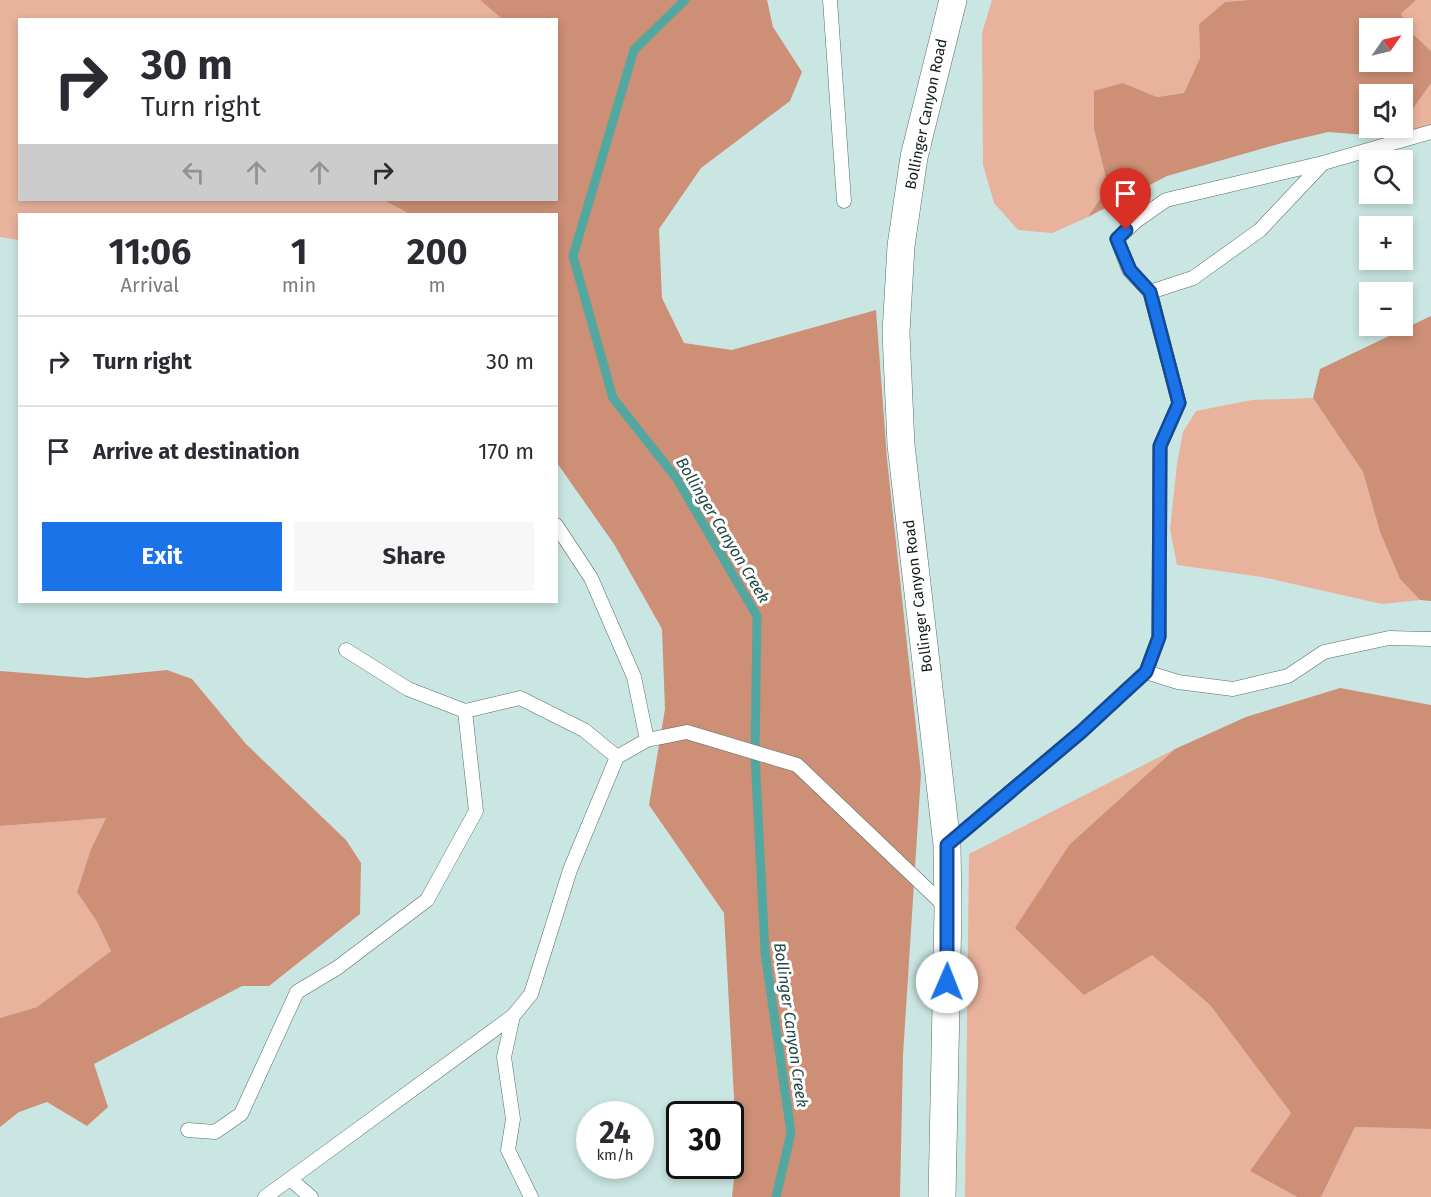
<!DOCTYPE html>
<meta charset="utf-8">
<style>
:root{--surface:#fff;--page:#f7f7f7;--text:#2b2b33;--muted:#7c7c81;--line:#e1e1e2;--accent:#1a73e8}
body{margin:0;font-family:"Fira Sans",sans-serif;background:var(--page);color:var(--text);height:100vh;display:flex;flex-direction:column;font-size:22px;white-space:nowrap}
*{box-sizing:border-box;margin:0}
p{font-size:20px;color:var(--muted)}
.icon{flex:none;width:33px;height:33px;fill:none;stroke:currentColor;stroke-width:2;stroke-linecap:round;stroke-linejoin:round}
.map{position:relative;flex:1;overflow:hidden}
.drawer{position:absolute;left:18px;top:213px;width:540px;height:390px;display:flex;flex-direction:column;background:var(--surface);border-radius:0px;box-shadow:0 3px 9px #0003}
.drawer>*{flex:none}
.top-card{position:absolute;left:18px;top:18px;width:540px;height:183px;border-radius:0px;box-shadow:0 3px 9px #0003;background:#fff;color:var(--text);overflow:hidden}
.needle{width:39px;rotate:56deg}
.fabs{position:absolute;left:1359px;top:18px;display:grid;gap:12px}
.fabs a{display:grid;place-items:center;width:54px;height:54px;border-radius:0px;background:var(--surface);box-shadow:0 3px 9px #0003;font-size:30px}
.speed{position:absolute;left:576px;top:1101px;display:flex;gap:12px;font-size:30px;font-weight:700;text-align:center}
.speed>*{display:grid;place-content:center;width:78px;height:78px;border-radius:50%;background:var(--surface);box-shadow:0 3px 9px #0003;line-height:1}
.speed small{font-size:15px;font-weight:400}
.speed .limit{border:3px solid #111;border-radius:9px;background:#fff;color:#111}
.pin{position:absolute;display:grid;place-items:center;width:51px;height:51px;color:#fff;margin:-62px -26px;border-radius:50% 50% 50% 0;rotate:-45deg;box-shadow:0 0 6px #0007}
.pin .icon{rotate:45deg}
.me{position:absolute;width:66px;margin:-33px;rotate:1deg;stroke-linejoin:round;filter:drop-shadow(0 0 4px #0008)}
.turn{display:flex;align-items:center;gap:21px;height:126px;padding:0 24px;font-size:27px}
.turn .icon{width:78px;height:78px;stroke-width:2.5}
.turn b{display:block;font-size:42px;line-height:51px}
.lanes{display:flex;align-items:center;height:57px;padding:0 24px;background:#0003;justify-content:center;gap:30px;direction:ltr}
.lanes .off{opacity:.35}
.eta{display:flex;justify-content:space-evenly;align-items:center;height:102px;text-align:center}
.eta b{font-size:36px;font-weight:700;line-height:42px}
.cta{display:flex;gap:12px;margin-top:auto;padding:12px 24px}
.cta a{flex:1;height:69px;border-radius:0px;background:var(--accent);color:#fff;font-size:24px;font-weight:700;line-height:69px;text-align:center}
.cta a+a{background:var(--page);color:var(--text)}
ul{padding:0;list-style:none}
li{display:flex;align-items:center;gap:18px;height:90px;padding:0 24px;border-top:2px solid var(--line)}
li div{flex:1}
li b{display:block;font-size:22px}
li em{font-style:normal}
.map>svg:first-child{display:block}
.green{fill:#e8b29c}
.forest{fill:#cd8f75;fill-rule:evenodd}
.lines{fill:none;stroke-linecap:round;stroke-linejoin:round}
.stream{stroke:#52a8a1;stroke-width:9}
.lane-casing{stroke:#556e6b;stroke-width:15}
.street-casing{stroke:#556e6b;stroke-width:28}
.lane{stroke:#fff;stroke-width:14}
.street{stroke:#fff;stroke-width:27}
.route-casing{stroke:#114b97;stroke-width:15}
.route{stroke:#1a73e8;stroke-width:10}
.labels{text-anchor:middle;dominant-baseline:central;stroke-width:6;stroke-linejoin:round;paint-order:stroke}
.street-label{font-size:15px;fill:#111b1a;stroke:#fff}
.water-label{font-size:16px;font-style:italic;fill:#204845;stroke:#fff}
</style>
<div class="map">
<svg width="1431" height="1197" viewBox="0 0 1431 1197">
<rect width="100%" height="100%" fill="#cae6e2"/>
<path class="green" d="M 0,0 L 480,0 L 502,19 L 20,20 L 20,200 L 383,200 L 410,214 L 20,214 L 19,240 L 0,237 Z
M 992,0 L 1248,0 L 1225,2 L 1199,24 L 1200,58 L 1184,93 L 1157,97 L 1123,83 L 1094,129 L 1108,187 L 1088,217 L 1052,233 L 1018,230 L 994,203 L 983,165 L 982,33 Z
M 1416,0 L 1431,0 L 1431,51 L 1412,33 L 1401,14 Z
M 1431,83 L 1431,125 L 1392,137 L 1399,128 L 1402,128 L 1403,123 Z
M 1313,398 L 1363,472 L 1380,532 L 1400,579 L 1420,600 L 1382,604 L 1262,577 L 1177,565 L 1170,529 L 1177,464 L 1183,432 L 1196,411 L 1252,400 Z
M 1175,749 L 1070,844 L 1152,955 L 1210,1005 L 1291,1113 L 1250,1171 L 1297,1197 L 965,1197 L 969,854 Z
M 106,818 L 91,849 L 77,892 L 97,922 L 111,951 L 37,1007 L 0,1018 L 0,826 Z
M 1355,1127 L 1431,1129 L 1431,1197 L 1321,1197 Z"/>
<path class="forest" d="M 480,0 L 767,0 L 773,27 L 802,72 L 790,101 L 701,168 L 659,229 L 662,298 L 684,343 L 732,350 L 876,310 L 887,459 L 921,774 L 903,1055 L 900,1197 L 732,1197 L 737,1153 L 724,913 L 649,805 L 665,709 L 662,629 L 614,544 L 557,463 L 556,214 L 410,214 L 383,200 L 556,200 L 556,20 L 502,19 Z
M 1248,0 L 1416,0 L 1401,14 L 1412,33 L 1431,51 L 1431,83 L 1403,123 L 1402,94 L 1370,94 L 1370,128 L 1399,128 L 1392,137 L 1328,132 L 1282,143 L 1167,176 L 1088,217 L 1108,187 L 1094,129 L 1094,91 L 1123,83 L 1157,97 L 1184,93 L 1200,58 L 1199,24 L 1225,2 ZM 1370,28 L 1402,28 L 1402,62 L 1370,62 Z
M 1431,316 L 1431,601 L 1420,600 L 1400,579 L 1380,532 L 1363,472 L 1313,398 L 1320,369 Z
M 167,670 L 192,679 L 246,744 L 346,840 L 361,863 L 360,914 L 269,986 L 242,986 L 94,1064 L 108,1107 L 87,1126 L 47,1102 L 19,1112 L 0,1127 L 0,1018 L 37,1007 L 111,951 L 97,922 L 77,892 L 91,849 L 106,818 L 0,826 L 0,671 L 87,678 Z
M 1340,688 L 1431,705 L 1431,1129 L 1355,1127 L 1321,1197 L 1297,1197 L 1250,1171 L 1291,1113 L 1210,1005 L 1152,955 L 1084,995 L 1015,928 L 1070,844 L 1175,749 L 1246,717 Z"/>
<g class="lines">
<path class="stream" d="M 685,0 L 634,50 L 573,256 L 613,398 L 677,479 L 757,616 L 755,755 L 765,952 L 791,1133 L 776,1197"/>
<g class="lane-casing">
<path id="lane" d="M 830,0 L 844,201
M 1150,292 L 1129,270 L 1117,239 L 1136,221 L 1166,200 L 1323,163
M 556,525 L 591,578 L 634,677 L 647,740
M 346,650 L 408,689 L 465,711 L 520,698 L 584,730 L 617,757
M 1146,672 L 1178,682 L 1233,689 L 1288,676 L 1324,652 L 1389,638 L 1431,639
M 947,845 L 1081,732 L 1146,672 L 1159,637 L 1160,446 L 1179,403 L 1150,292 L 1193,278 L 1260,230 L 1323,163 L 1431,132
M 188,1130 L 215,1132 L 241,1114 L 297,992 L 337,968 L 427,900 L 476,811 L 465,711
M 290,1179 L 513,1016
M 265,1197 L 290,1179 L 311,1197
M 531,1197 L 508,1150 L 513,1119 L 504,1057 L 513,1016 L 531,994 L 570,870 L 617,757 L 647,740 L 687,732 L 797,765 L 948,909"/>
</g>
<g class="street-casing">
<path id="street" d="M 942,1197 L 948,910 L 947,845 L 901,445 L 896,333 L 901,246 L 914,157 L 953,0"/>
</g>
<use href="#lane" class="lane"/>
<use href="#street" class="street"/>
</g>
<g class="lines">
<g class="route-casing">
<path id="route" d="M 947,982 L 947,845 L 1081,732 L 1146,672 L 1159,637 L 1160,446 L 1179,403 L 1150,292 L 1130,270 L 1117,239 L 1126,230"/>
</g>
<use href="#route" class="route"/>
</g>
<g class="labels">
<g class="street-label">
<text transform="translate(926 114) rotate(-78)">Bollinger Canyon Road</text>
<text transform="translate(918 596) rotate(-97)">Bollinger Canyon Road</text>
</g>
<g class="water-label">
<text transform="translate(723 530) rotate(59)">Bollinger Canyon Creek</text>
<text transform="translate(791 1025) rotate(82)">Bollinger Canyon Creek</text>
</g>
</g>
</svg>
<div class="fabs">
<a><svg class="needle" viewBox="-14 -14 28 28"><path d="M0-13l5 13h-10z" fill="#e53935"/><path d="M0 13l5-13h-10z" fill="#7c7c81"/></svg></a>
<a><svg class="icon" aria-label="sound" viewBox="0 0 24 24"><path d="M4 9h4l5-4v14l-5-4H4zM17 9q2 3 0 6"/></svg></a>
<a><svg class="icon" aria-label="search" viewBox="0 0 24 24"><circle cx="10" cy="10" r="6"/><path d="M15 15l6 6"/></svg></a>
<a>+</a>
<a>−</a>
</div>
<div class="speed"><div>24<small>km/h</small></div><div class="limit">30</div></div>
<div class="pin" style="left:1126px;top:230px;background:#d93025"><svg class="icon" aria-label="arrive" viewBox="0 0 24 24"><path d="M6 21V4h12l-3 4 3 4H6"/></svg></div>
<svg class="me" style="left:947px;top:982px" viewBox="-20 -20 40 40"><circle r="19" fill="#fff"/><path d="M0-13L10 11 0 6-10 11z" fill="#1a73e8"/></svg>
<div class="top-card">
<div class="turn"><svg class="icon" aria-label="right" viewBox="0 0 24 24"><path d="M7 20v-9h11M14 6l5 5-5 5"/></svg><div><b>30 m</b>Turn right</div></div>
<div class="lanes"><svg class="icon off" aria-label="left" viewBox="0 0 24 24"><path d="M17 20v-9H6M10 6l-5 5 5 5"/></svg><svg class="icon off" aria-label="ahead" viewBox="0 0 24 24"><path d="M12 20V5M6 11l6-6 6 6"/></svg><svg class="icon off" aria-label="ahead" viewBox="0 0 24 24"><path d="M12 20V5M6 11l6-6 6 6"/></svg><svg class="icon" aria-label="right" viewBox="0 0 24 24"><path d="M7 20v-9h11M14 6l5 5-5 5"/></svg></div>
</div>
<section class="drawer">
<div class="eta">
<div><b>11:06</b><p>Arrival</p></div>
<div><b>1</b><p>min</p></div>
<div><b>200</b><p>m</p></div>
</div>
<ul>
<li><svg class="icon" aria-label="right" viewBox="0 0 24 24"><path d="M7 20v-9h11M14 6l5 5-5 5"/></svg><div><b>Turn right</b></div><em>30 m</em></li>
<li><svg class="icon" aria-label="arrive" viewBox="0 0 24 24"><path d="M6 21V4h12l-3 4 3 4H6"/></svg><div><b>Arrive at destination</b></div><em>170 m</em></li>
</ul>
<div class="cta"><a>Exit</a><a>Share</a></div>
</section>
</div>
